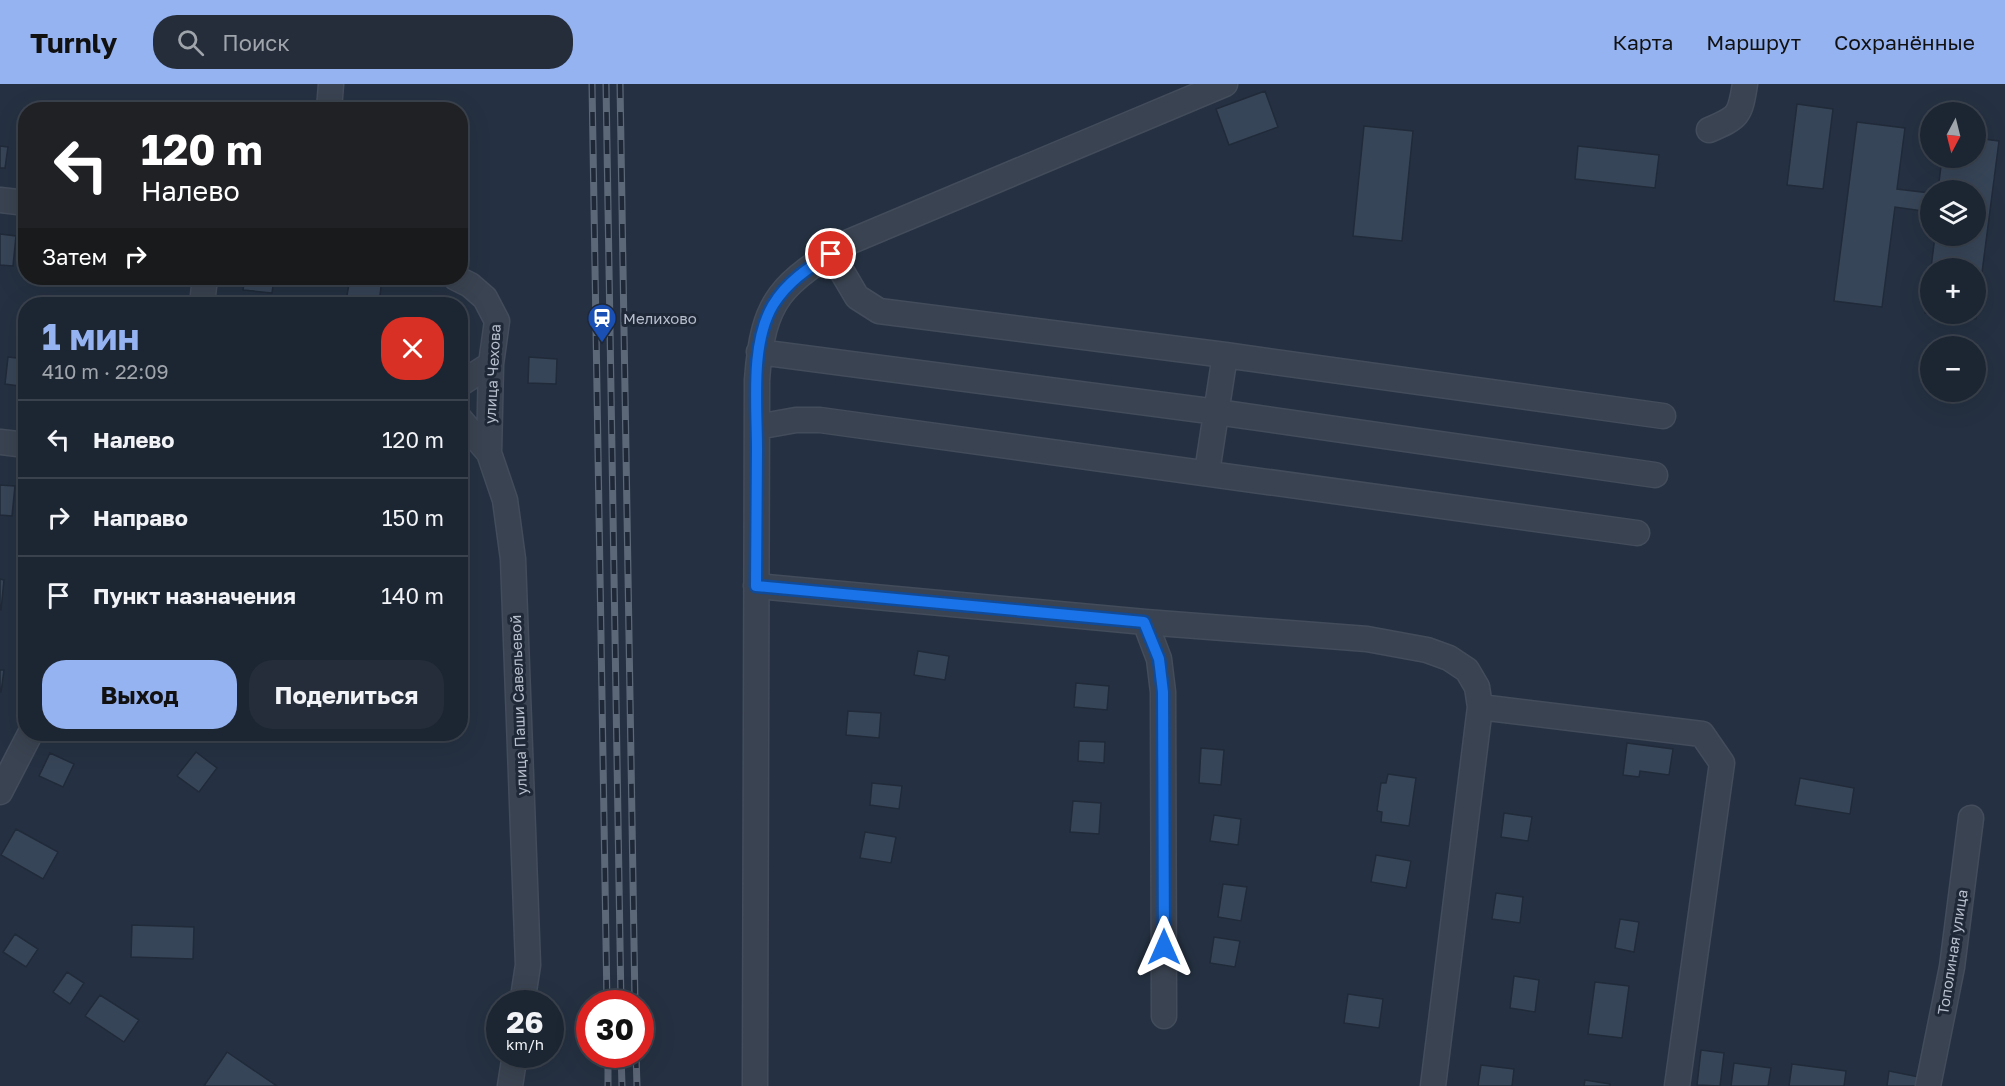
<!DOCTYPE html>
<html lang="ru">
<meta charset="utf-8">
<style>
:root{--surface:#1c2532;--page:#252d3a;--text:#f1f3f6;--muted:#a0a5ac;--line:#3a424d;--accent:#95b2f1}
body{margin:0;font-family:"Golos Text",sans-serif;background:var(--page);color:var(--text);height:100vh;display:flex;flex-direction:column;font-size:22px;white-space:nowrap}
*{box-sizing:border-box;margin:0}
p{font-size:20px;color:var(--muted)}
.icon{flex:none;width:33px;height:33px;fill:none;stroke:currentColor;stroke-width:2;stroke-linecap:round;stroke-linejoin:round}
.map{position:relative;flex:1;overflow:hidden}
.panel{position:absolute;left:18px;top:213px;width:450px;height:444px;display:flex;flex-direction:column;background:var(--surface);border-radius:24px;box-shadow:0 6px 24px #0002,0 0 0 2px var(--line)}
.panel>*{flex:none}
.top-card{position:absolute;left:18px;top:18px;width:450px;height:183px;border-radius:24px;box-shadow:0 6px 24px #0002,0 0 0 2px var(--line);background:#202124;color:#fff;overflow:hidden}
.needle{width:39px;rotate:187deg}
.controls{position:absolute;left:1920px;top:18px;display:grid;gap:12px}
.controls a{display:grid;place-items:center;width:66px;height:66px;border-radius:50%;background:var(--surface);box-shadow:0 6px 24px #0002,0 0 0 2px var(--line);font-size:30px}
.speed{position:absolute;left:486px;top:906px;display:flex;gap:12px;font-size:30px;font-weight:700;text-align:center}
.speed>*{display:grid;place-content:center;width:78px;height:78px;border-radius:50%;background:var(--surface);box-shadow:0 6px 24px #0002,0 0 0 2px var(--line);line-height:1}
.speed small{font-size:15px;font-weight:400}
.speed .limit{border:9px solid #d22;background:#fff;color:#111}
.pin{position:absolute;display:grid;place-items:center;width:51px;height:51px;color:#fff;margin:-26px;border:3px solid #fff;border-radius:50%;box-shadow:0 2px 6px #0007}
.me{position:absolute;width:66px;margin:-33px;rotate:0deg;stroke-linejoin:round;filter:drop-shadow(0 0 4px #0008)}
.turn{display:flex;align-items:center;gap:21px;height:126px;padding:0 24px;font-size:27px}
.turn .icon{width:78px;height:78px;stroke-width:2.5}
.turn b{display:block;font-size:42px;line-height:51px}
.then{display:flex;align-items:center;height:57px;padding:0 24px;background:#0003;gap:12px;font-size:22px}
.round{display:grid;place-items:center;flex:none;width:63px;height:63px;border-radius:24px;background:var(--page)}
.overview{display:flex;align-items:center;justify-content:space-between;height:102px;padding:0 24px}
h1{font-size:36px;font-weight:700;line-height:45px;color:var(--accent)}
.button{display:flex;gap:12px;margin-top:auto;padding:12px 24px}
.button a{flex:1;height:69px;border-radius:24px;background:var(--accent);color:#111;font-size:24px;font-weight:700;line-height:69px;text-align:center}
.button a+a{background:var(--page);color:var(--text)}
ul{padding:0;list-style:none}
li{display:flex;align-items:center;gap:18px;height:78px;padding:0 24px;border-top:2px solid var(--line)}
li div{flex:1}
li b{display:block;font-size:22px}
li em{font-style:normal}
header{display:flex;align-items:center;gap:36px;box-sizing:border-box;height:84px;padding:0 30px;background:var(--accent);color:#111}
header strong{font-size:28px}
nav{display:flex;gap:33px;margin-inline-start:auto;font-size:21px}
.search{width:420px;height:54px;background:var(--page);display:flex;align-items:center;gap:15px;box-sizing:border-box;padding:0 21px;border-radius:24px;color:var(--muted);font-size:22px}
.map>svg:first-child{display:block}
.building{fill:#374558;stroke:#202a39;stroke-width:1.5}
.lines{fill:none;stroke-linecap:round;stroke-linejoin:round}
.minor-casing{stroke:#434c5b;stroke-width:27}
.minor{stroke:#3a4351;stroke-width:24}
.rail-casing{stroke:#5c6778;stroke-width:7}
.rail{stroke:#1e2837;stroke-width:4.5;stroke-dasharray:14;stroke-linecap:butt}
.route-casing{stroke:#114b97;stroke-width:15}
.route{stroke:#1a73e8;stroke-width:10}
.labels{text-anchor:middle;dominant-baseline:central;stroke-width:6;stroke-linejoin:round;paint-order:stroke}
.poi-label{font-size:15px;fill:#b7becc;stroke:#1e2837;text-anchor:start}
.street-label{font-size:15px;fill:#b7becc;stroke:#1e2837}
</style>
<header>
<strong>Turnly</strong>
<div class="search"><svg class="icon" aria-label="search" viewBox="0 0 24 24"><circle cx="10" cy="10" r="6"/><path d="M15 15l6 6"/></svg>Поиск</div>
<nav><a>Карта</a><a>Маршрут</a><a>Сохранённые</a></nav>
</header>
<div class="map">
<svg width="2005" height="1002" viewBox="0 0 2005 1002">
<rect width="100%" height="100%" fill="#253142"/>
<path class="building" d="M 1265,7 L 1278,43 L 1229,61 L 1216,25 Z
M 1797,20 L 1833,25 L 1823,105 L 1787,101 Z
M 1857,38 L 1905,44 L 1897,105 L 1930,109 L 1930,128 L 1895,123 L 1882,223 L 1834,217 Z
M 1364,42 L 1413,47 L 1402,157 L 1353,152 Z
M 1976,54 L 1999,57 L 1976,235 L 1931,230 L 1976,230 L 1976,184 L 1931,184 L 1935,152 L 1976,152 L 1976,106 L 1938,106 L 1942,74 L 1976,74 Z
M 0,62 L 8,63 L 5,84 L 0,84 Z
M 1578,62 L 1659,71 L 1655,104 L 1575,95 Z
M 0,150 L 16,152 L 13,182 L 0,181 Z
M 1930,185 L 1930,229 L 1925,229 Z
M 161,194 L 180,194 L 179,201 L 161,198 Z
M 245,194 L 274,194 L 272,209 L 243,206 Z
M 350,194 L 382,194 L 379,220 L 346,217 Z
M 8,273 L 26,275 L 26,303 L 5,300 Z
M 529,273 L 557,275 L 556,300 L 528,299 Z
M 0,401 L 15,402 L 12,432 L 0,431 Z
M 0,495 L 4,496 L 1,526 L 0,526 Z
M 21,502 L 26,503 L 26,532 L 19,531 Z
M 918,567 L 949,572 L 945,596 L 914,591 Z
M 0,586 L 4,586 L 1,608 L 0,608 Z
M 1076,599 L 1109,602 L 1107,626 L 1074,623 Z
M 848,627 L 881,629 L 879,654 L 846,651 Z
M 1079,657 L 1105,658 L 1104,679 L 1078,677 Z
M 1627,659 L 1673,665 L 1669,691 L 1640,687 L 1639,693 L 1623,691 Z
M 1201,664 L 1224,666 L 1221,701 L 1199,699 Z
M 196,668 L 217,684 L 199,708 L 177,692 Z
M 50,669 L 74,680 L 63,703 L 39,692 Z
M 1388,690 L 1416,694 L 1409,742 L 1381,738 L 1382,728 L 1377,727 L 1381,699 L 1386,699 Z
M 1800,694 L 1854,704 L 1850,730 L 1795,721 Z
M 872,699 L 902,702 L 899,725 L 870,721 Z
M 1073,717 L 1101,719 L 1099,750 L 1070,748 Z
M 1504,729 L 1532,733 L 1528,757 L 1501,753 Z
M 1214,731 L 1241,735 L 1238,761 L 1210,757 Z
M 16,745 L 58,768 L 43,795 L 1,771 Z
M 865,748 L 896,753 L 891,779 L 860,774 Z
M 1376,771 L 1411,777 L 1406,804 L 1371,798 Z
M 1223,800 L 1247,803 L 1241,837 L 1218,833 Z
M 1496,809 L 1523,813 L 1520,839 L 1492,835 Z
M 1620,835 L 1639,838 L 1634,868 L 1615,864 Z
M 132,841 L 194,843 L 193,875 L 131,873 Z
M 15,850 L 38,865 L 26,883 L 3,868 Z
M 1214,853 L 1240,857 L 1235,883 L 1210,879 Z
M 67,888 L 84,899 L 70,920 L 53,908 Z
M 1514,892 L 1539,896 L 1535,928 L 1510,924 Z
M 1595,898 L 1629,902 L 1622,954 L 1588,950 Z
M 1348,910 L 1383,915 L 1379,944 L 1344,939 Z
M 100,911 L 139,936 L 124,958 L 85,932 Z
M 1701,966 L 1724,969 L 1720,1002 L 1697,1001 Z
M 227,968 L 277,1002 L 204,1002 Z
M 1734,979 L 1771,984 L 1768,1002 L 1731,1002 Z
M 1792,980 L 1846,987 L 1844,1002 L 1789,1002 Z
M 1481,981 L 1514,985 L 1512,1002 L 1478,1002 Z
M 1889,987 L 1919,993 L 1917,1002 L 1887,1002 Z
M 1585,996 L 1610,1000 L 1610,1002 L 1584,1002 Z"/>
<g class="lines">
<g class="minor-casing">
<path id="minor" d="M 329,26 L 331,0
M 1709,46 C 1739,33 1740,32 1745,0
M 0,116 L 26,119
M 831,169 L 857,213 L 879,227 L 1225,271 L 1663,332
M 456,194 L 470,201 L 485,214 L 497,237 L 491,280 L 489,369
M 202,220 L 205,194
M 759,268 L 1217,328 L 1655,391
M 460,300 L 491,280
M 460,335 L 489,369 L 505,416 L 513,475 L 528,881 L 522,920
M 757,343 L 796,336 L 820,336 L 1637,449
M 0,358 L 26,361
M 1207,388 L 1225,271
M 756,502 L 1145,538 L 1367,555 L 1427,566 L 1449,574 L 1467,586 L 1477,603 L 1480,623 L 1433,1002
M 1145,538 L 1159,575 L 1163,608 L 1164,932
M 1480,623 L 1702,650 L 1722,679 L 1677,1002
M 0,708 L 30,650
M 510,1002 L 515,970
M 755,1002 L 757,296 C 763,213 782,200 849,158 L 1225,0
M 1928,1002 L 1952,883 L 1971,734"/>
</g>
<use href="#minor" class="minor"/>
<g class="rail-casing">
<path id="rail" d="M 592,0 L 607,920
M 606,0 L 621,920
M 620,0 L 635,920
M 608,970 L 608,1002
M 621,970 L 622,1002
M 636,970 L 637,1002"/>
</g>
<use href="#rail" class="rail"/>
</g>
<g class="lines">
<g class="route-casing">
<path id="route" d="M 831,170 C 808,184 787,198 773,221 C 750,260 757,321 757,365 C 757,411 756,456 756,502 L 1144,538 L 1159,575 L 1163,608 L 1164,863"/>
</g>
<use href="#route" class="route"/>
</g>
<defs>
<g id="station-pin" transform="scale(1.5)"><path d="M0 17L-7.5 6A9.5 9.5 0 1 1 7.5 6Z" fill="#1a4fb4" stroke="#1e2837"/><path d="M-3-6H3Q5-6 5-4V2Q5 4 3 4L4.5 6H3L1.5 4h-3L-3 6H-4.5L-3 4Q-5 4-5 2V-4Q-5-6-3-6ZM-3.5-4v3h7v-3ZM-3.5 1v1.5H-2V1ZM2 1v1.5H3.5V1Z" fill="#fff"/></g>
</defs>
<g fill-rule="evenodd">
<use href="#station-pin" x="602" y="234"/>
</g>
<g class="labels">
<g class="poi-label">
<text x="623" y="234">Мелихово</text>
</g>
<g class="street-label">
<text transform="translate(492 290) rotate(-87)">улица Чехова</text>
<text transform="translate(518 621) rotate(-92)">улица Паши Савельевой</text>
<text transform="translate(1952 868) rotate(-81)">Тополиная улица</text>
</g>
</g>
</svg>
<div class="controls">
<a><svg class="needle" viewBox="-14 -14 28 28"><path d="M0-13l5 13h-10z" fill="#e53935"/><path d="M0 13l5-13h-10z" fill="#a0a5ac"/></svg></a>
<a><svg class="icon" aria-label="layers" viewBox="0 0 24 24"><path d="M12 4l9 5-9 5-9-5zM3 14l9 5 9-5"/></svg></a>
<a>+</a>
<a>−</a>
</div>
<div class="speed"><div>26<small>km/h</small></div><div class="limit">30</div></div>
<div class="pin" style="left:831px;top:170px;background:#d93025"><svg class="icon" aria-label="arrive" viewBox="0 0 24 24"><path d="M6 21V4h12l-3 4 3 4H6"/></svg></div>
<svg class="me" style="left:1164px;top:863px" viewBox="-20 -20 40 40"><path d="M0-17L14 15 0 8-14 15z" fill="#1a73e8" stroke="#fff" stroke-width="4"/></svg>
<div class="top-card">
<div class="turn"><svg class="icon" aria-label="left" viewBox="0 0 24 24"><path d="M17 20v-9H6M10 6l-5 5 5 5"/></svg><div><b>120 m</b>Налево</div></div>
<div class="then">Затем<svg class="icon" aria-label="right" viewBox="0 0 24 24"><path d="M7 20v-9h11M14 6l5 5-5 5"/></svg></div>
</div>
<section class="panel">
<div class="overview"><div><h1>1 мин</h1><p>410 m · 22:09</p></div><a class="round" style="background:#d93025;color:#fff"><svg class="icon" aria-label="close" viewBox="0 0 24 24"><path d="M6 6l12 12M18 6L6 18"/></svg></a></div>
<ul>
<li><svg class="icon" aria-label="left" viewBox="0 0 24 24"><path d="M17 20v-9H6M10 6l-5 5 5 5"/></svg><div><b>Налево</b></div><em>120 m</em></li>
<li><svg class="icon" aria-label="right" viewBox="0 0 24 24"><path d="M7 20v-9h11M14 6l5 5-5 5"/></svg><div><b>Направо</b></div><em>150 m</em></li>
<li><svg class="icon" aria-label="arrive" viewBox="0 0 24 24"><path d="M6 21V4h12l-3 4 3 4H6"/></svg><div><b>Пункт назначения</b></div><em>140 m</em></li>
</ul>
<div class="button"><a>Выход</a><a>Поделиться</a></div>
</section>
</div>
